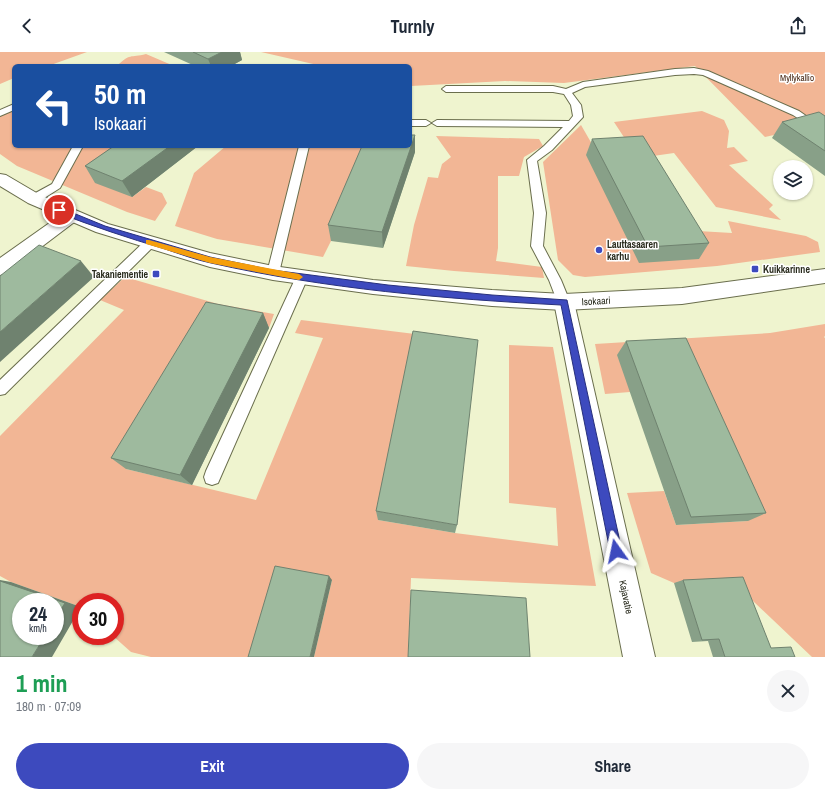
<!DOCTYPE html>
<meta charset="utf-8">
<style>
:root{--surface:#fff;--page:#f6f6f7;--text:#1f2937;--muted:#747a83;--accent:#3d4abe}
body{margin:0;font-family:"Archivo Narrow",sans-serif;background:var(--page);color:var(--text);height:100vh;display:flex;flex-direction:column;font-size:15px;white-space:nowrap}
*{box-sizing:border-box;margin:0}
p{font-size:13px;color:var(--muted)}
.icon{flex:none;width:22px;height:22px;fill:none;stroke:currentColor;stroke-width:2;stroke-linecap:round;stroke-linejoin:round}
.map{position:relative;height:605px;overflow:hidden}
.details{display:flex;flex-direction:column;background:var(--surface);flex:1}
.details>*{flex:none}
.banner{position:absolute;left:12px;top:12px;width:400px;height:84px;border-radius:6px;box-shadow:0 1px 3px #0004;background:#1a4fa0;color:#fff;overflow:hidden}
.buttons{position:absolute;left:773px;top:108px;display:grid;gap:8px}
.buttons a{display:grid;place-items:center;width:40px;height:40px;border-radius:50%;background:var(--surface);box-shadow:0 1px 3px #0004;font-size:20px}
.speed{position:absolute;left:12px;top:541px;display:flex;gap:8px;font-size:20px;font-weight:700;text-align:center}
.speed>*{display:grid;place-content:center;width:52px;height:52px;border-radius:50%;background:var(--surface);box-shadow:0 1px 3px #0004;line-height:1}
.speed small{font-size:10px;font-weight:400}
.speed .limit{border:6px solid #d22;background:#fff;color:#111}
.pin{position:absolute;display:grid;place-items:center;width:34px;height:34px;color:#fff;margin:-17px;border:2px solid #fff;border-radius:50%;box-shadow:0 1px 4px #0007}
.me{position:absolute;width:44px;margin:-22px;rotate:348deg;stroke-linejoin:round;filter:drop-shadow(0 0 3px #0008)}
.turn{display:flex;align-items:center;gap:14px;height:84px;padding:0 16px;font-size:18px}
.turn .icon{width:52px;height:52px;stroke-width:2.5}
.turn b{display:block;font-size:28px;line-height:34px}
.round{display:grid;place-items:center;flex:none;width:42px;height:42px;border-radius:21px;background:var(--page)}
.head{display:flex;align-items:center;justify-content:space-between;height:68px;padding:0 16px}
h1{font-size:24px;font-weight:700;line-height:30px;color:#1e9e55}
.button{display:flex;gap:8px;margin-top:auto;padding:8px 16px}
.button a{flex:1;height:46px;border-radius:24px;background:var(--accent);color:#fff;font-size:16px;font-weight:700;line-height:46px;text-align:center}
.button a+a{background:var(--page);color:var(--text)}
header{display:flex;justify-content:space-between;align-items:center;height:52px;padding:0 16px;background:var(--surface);font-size:18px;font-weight:700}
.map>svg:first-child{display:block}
.green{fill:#f2b695}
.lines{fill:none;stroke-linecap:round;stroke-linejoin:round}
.lane-casing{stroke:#6a6e4d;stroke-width:2}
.street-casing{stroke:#6a6e4d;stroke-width:2}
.secondary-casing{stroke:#6a6e4d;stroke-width:2}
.lane{fill:#fff;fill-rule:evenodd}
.street{fill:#fff;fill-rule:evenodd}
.secondary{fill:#fff;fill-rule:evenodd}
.wall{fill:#88a088}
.shaded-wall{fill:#6f826f}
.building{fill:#9eba9e;stroke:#6f826f}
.route{fill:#3d4abe;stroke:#28307c}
.slow{fill:#f59e0b}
.poi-dot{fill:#3d4abe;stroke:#fff;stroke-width:1.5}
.labels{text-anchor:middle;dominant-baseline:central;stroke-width:3;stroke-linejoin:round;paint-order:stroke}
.far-park-label{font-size:9px;fill:#472613;stroke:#fff}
.poi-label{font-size:10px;font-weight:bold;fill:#292b1d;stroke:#fff;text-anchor:start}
.street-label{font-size:10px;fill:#292b1d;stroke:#fff}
</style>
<header><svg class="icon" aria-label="back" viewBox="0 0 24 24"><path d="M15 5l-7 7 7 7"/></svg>Turnly<svg class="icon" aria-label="share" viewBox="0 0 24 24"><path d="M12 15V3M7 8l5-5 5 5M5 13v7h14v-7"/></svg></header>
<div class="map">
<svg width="825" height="605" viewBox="0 0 825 605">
<rect width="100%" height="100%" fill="#eff4cf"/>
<path class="green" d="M 0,0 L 87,0 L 48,14 L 14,14 L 14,26 L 0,32 Z
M 261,0 L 825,0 L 825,73 L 823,72 L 765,85 L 695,14 L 564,31 L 505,29 L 411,34 L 410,14 L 322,14 Z
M 146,2 L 174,14 L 117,14 C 130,1 130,6 146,2 Z
M 14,58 L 14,94 L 146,94 L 132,145 L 146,135 L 162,141 L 167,151 L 155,169 L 127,160 L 17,114 L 0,102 L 0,64 Z
M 702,59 L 724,68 L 729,79 L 727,96 L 734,95 L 748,109 L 729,113 L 773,153 L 769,157 L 781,168 L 716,155 L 674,101 L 639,106 L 698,179 L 732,181 L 728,169 L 806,184 L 818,190 L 820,200 L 717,214 L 585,225 L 573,223 L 558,208 L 543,110 L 581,73 L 596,99 L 631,96 L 614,70 Z
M 436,84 L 539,87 L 543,94 L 524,105 L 519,124 L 498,124 L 498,196 L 496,209 L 542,215 L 544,226 L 454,219 L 406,214 L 414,173 L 428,125 L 438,126 L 442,112 L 451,105 Z
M 226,94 L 367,94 L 331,189 L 323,205 L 217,187 L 175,174 L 194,121 Z
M 125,225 L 218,252 L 274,262 L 269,276 L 214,265 L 126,417 L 256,448 L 323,286 L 295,281 L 301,268 L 415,282 L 378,468 L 455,481 L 558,494 L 556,456 L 509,451 L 509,293 L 553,295 L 596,534 L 411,526 L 408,605 L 314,605 L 332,528 L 254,605 L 151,605 L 131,600 L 113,584 L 115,584 L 115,550 L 81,550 L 81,555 L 11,530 L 0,524 L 0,384 L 124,258 L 100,248 Z
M 825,272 L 825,284 L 824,285 L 825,286 L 825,605 L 812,605 L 732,529 L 674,531 L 651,521 L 627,441 L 664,439 L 676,473 L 748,469 L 630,340 L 605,342 L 595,292 L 770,281 Z"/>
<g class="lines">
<g class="lane-casing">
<path id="lane" d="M 694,16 L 708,19 L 799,59 L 825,77 L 825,84 L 793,63 L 703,23 L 694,22 L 675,23 L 585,35 L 572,41 L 581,53 L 583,65 L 552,98 L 537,109 L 546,161 L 543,194 L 561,228 L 570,250 L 569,254 L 564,255 L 559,254 L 549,228 L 531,194 L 534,161 L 527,108 L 544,94 L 563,75 L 437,74 L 432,71 L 437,68 L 569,69 L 573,64 L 571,53 L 564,42 L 553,40 L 446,40 L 442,37 L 446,34 L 553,34 L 566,37 L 583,30 L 675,17 Z
M 14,52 L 14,58 L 0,64 L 0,58 Z
M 410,68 L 426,68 L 431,71 L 426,74 L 410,74 Z
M 73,94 L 83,94 L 60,136 L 38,150 L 30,150 L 29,147 L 30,144 L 52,132 Z
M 299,94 L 309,94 L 279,221 L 277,224 L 273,226 L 269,224 L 267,221 Z
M 150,187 L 154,188 L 156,191 L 154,194 L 5,342 L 0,343 L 0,328 L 146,188 Z
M 302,220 L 306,222 L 308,225 L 218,431 L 212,433 L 206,431 L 204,425 L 206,419 L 296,225 L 298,222 Z"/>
</g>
<g class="street-casing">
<path id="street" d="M 71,158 L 77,160 L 80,164 L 77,168 L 7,221 L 0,223 L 0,206 L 65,160 Z
M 564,242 L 571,244 L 574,250 L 655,605 L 623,605 L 554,250 L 557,244 Z"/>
</g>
<g class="secondary-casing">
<path id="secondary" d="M 0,122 L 6,123 L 40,143 L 108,172 L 210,201 L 273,214 L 373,228 L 492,238 L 564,242 L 682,236 L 825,217 L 825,231 L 682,252 L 564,258 L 492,254 L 373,242 L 273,228 L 210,215 L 96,180 L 28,151 L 0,134 Z"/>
</g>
<use href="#lane" class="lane"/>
<use href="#street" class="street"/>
<use href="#secondary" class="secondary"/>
</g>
<path class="wall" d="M 164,0 L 240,0 L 242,8 L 231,14 L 195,14 Z
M 825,64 L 825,124 L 772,86 L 782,70 Z
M 415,83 L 415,100 L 383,196 L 331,189 L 328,173 Z
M 592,87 L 709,191 L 699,207 L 639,211 L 586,103 Z
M 114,94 L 198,94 L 132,145 L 95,131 L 85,114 Z
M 263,261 L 269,276 L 192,433 L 126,417 L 111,406 Z
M 626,289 L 766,461 L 748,469 L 676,473 L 617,303 Z
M 376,459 L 457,473 L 455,481 L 378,468 Z
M 683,528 L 771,596 L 795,605 L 713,605 L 708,589 L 692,590 L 674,531 Z"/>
<path class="shaded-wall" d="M 222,0 L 240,0 L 242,8 L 231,14 L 211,14 L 208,7 Z
M 415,83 L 415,100 L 383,196 L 382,180 Z
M 170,94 L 198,94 L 132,145 L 122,129 Z
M 81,209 L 94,225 L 0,310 L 0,280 Z
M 263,261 L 269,276 L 192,433 L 180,423 Z
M 329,524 L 332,528 L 314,605 L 310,605 Z
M 0,528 L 11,530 L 81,555 L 52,605 L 32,605 L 45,584 L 55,584 L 55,567 L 0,529 Z"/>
<path class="building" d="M 193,0 L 222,0 L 208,7 Z
M 819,60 L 825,64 L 825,99 L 782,70 Z
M 410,83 L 415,83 L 382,180 L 328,173 L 362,94 L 410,94 Z
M 643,84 L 709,191 L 648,195 L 592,87 Z
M 114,94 L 170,94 L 122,129 L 85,114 Z
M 39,193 L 81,209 L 0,280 L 0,224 Z
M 206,250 L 263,261 L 180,423 L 111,406 Z
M 413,279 L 478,288 L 457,473 L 376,459 Z
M 686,286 L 766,461 L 691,465 L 626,289 Z
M 275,514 L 329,524 L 310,605 L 248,605 Z
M 743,525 L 771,596 L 791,595 L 795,605 L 725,605 L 719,587 L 702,588 L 683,528 Z
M 0,529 L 65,551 L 55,567 L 55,550 L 21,550 L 21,584 L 45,584 L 32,605 L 0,605 Z
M 411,538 L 526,546 L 530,605 L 408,605 Z"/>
<path class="route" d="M 56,156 L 61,156 L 105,174 L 210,205 L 272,218 L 388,233 L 492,243 L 567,248 L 622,499 L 620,503 L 616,505 L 612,503 L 610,499 L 561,253 C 444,247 326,237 211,211 C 196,208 180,202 165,197 C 128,186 92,174 56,160 Z"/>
<path class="slow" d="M 146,188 L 149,188 L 210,205 L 299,222 L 303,225 L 299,228 L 210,211 L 146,192 Z"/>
<g class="poi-dot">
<circle cx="599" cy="198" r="4"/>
<rect x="751" y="213" width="8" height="8" rx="2"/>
<rect x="152" y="218" width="8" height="8" rx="2"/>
</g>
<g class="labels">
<g class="far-park-label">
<text x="797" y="26">Myllykallio</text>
</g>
<g class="poi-label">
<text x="607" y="192">Lauttasaaren<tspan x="607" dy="12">karhu</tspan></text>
<text x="763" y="217">Kuikkarinne</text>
<text x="148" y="222" text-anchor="end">Takaniementie</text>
</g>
<g class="street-label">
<text transform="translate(596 249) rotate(-3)">Isokaari</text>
<text transform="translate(626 545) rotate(78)">Kajavatie</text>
</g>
</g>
</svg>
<div class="buttons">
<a><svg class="icon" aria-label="layers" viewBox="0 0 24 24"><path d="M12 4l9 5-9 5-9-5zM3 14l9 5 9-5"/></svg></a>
</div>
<div class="speed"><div>24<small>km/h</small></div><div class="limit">30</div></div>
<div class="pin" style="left:59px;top:158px;background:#d93025"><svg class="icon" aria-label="arrive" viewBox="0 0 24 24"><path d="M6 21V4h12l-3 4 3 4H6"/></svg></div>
<svg class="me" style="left:616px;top:499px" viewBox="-20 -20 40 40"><path d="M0-17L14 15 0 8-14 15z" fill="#3d4abe" stroke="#fff" stroke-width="4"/></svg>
<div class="banner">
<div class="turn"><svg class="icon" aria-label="left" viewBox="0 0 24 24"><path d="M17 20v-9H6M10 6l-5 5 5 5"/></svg><div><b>50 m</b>Isokaari</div></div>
</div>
</div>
<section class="details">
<div class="head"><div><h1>1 min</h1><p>180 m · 07:09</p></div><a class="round"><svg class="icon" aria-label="close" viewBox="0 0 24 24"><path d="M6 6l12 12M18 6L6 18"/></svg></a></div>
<div class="button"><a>Exit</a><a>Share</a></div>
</section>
